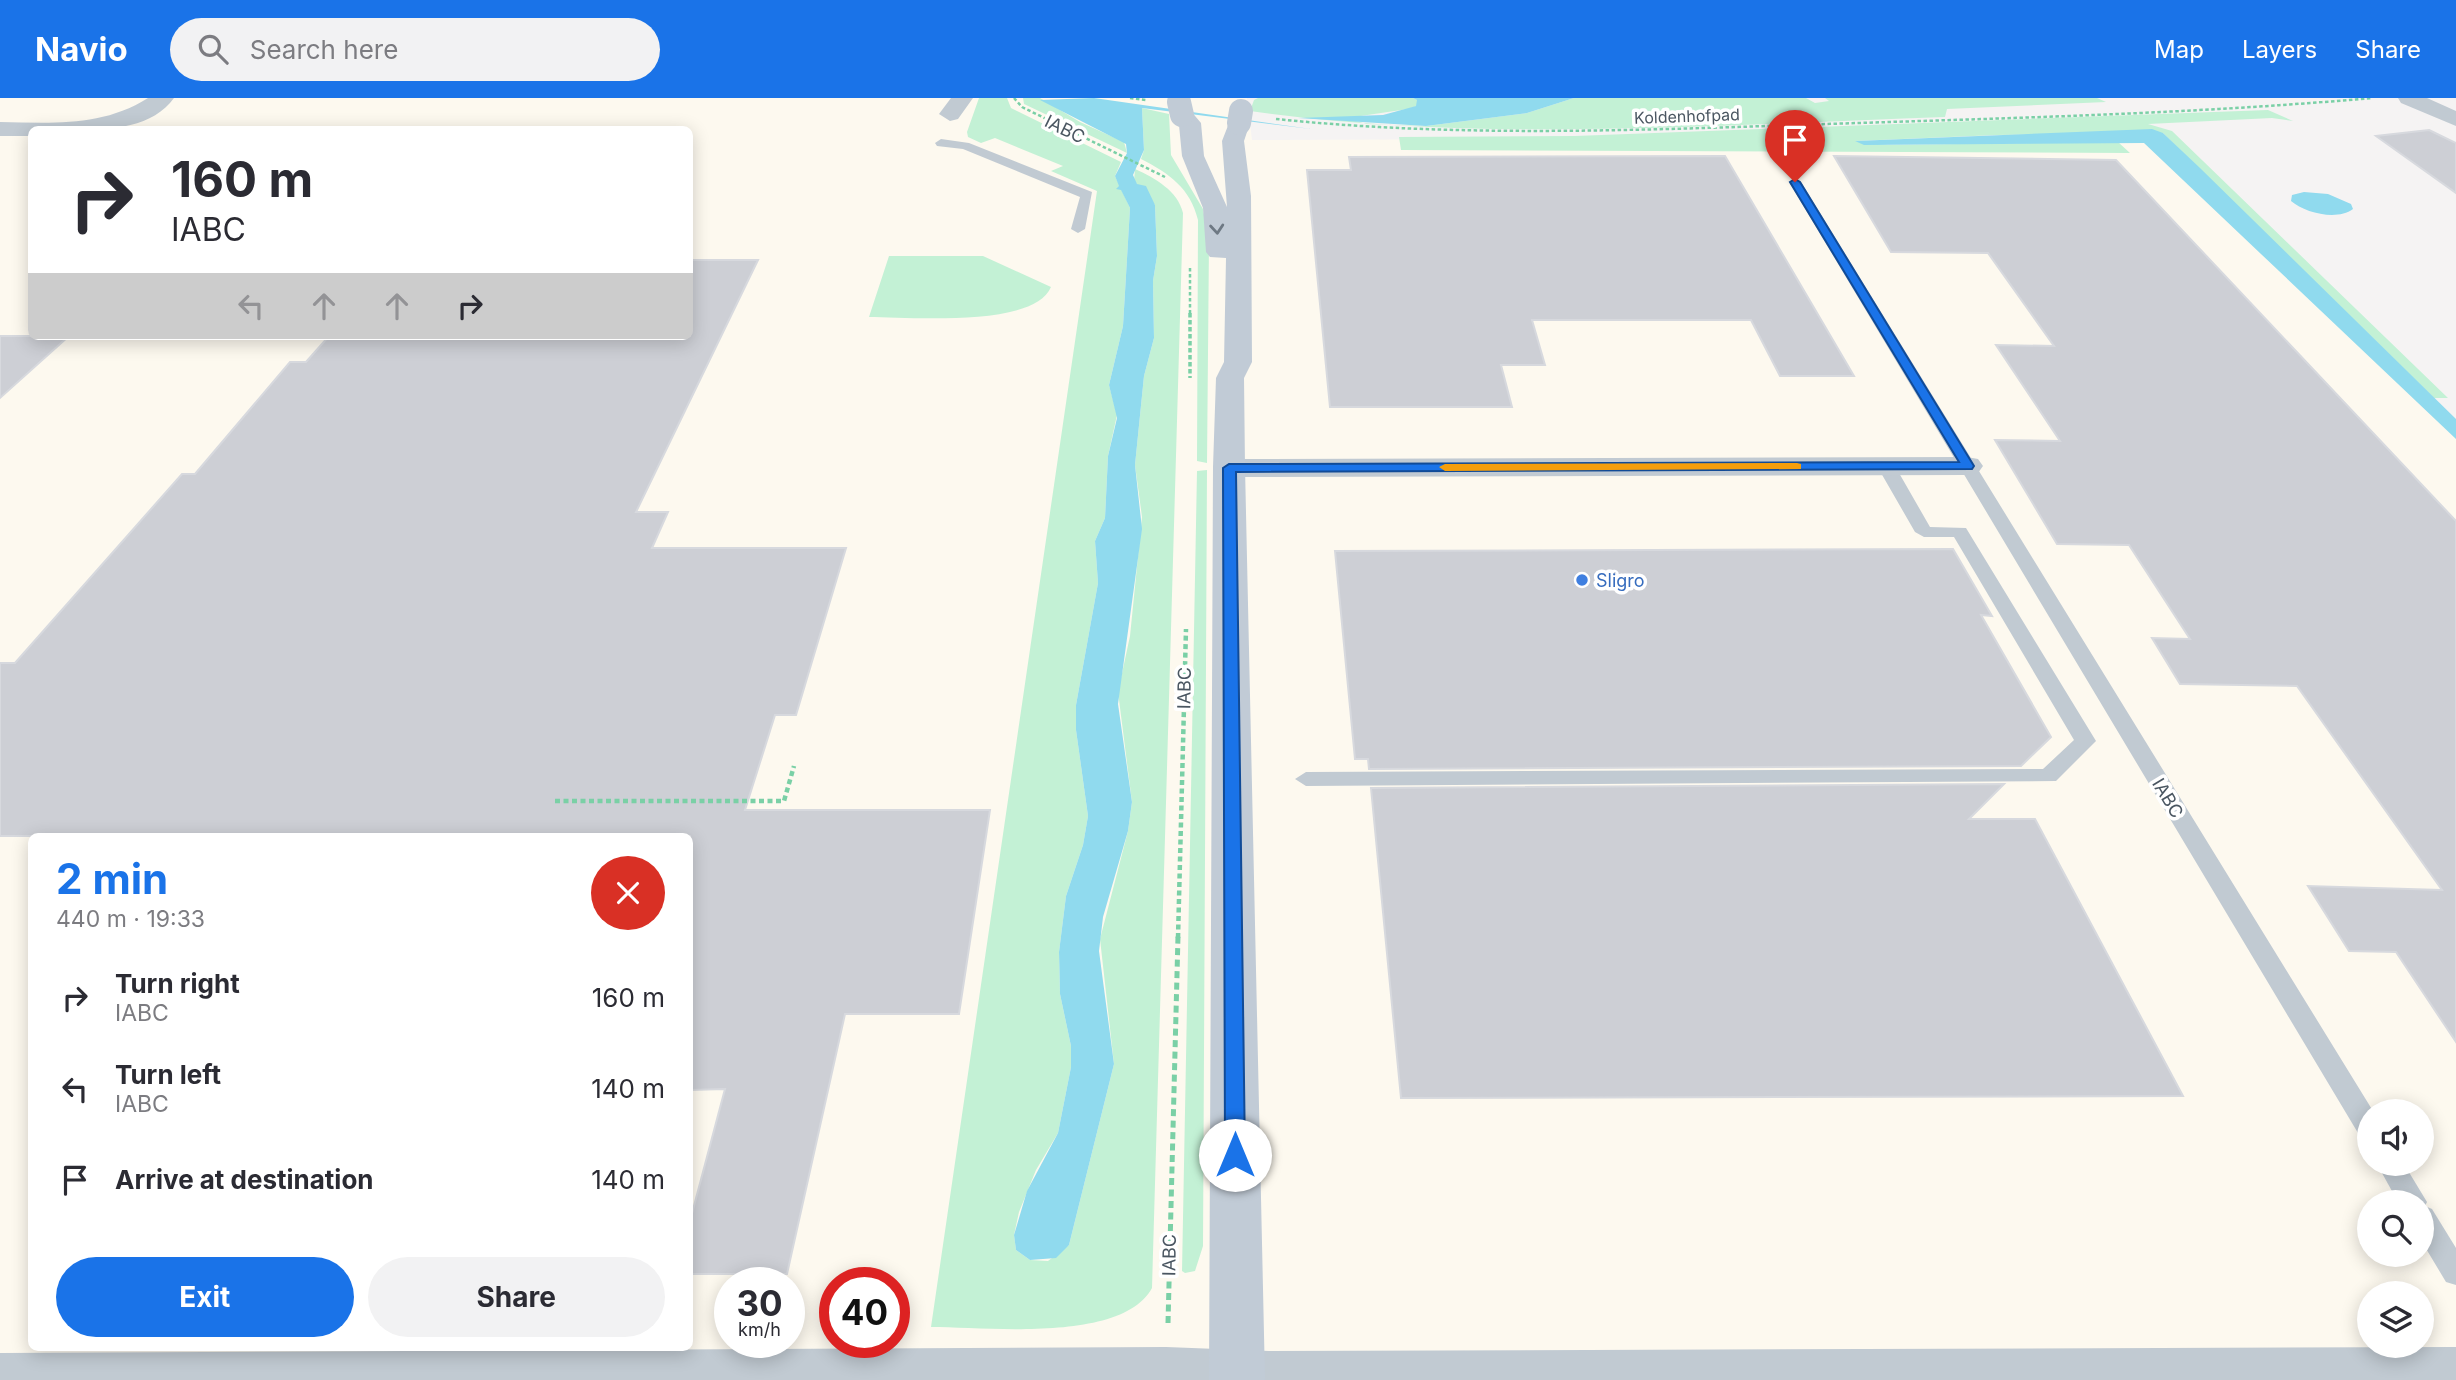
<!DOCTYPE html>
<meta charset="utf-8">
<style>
:root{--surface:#fff;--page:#f2f2f3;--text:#2b2b33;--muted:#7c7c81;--accent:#1a73e8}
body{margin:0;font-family:Inter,sans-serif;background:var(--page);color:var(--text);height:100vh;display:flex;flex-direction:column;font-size:26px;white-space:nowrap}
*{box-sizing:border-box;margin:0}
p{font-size:23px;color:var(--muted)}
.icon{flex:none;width:38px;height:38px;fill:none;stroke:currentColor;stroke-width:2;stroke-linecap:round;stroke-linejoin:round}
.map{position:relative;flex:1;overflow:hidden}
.drawer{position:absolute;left:28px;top:735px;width:665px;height:518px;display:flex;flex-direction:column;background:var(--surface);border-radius:10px;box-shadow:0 4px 18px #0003}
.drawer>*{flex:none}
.guide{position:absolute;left:28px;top:28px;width:665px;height:214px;border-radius:10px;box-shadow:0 4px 18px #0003;background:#fff;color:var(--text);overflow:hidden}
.tools{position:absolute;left:2357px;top:1001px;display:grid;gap:14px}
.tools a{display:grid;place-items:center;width:77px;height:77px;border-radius:50%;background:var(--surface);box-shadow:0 4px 18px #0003;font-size:35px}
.speed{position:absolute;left:714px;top:1169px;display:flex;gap:14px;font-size:35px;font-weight:700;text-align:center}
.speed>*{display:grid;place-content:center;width:91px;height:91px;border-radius:50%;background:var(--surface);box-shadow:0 4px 18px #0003;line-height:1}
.speed small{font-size:18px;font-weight:400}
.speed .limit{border:10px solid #d22;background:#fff;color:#111}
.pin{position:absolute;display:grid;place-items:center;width:60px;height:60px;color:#fff;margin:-72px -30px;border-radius:50% 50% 50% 0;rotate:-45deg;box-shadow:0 0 7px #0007}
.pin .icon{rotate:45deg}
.me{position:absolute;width:77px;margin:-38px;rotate:0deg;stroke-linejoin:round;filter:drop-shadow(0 0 5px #0008)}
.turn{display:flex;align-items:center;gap:24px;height:147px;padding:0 28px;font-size:32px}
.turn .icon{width:91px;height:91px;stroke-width:2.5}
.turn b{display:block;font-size:49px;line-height:60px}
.lanes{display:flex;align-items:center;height:66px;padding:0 28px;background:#0003;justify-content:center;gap:35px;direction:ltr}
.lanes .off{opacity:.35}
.round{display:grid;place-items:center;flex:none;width:74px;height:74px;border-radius:37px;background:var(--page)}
.overview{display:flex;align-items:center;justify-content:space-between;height:119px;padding:0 28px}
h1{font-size:42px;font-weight:700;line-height:52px;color:var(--accent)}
.action{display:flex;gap:14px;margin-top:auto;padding:14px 28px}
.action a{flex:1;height:80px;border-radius:42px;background:var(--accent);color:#fff;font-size:28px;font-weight:700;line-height:80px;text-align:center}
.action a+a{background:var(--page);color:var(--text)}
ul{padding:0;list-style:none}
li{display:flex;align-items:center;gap:21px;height:91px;padding:0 28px}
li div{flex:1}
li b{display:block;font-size:26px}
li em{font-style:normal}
header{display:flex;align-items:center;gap:42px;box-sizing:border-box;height:98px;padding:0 35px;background:var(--accent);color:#fff}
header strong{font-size:33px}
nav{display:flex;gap:38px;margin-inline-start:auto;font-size:24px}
.search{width:490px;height:63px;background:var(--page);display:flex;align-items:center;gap:18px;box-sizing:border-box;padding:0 24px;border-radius:38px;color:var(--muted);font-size:26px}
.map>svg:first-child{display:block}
.commercial{fill:#fdf9ef;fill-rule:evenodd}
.green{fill:#c3f1d5}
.water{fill:#90daee}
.building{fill:#cdcfd5;stroke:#d7d9de;stroke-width:2}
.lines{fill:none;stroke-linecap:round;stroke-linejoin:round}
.path-far3{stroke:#7ad0a6;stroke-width:2.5;stroke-dasharray:3.5 2.5;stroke-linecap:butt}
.path-far2{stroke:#7ad0a6;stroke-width:3.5;stroke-dasharray:4.5 2.5;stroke-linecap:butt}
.path-far1{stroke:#7ad0a6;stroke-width:4.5;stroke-dasharray:5 3.5;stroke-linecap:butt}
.path{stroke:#7ad0a6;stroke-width:5;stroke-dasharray:7 4.5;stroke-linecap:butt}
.lane{fill:#c1cad2;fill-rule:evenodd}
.street{fill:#c1cad2;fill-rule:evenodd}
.secondary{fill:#c1cbd6;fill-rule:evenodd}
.secondary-bridge{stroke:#c1cbd6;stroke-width:24}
.oneway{stroke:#6e7984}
.route{fill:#1a73e8;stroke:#114b97;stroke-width:2}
.slow{fill:#f59e0b}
.shop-dot{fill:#3f7fe0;stroke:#fff;stroke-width:2.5}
.labels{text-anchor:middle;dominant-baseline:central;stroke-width:7;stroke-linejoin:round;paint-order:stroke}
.far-street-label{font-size:16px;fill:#4a5661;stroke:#fff}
.street-label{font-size:18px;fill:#4a5661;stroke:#fff}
.shop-label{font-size:18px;fill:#366cbe;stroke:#fff;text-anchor:start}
</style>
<header>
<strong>Navio</strong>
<div class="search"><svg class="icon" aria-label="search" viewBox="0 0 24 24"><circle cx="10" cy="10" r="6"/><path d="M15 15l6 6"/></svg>Search here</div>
<nav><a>Map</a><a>Layers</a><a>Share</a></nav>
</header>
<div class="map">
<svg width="2456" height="1282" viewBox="0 0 2456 1282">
<rect width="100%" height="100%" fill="#f5f3f3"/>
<path class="commercial" d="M 0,0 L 1247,0 L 1252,42 L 2143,39 L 2456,340 L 2456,1282 L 0,1282 ZM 32,32 L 690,32 L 690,238 L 32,238 ZM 32,738 L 690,738 L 690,1250 L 32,1250 ZM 2370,1013 L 2422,1013 L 2422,1066 L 2370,1066 ZM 2370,1104 L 2422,1104 L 2422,1157 L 2370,1157 ZM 730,1185 L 789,1185 L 789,1244 L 730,1244 ZM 835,1185 L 894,1185 L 894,1244 L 835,1244 ZM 2370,1195 L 2422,1195 L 2422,1248 L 2370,1248 Z"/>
<path class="green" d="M 979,0 L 1007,0 L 1011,10 L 1121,64 L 1115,78 L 1130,110 L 1123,228 L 1109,287 L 1117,317 L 1108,358 L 1105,420 L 1095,443 L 1098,485 L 1076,607 L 1076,632 L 1088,718 L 1083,747 L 1066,798 L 1059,854 L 1060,896 L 1071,948 L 1071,969 L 1058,1035 L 1036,1072 L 1019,1114 L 1014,1137 L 1016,1152 L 1030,1162 L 1048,1163 L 1069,1147 L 1114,966 L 1100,841 L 1128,733 L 1132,704 L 1118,594 L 1130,538 L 1142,419 L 1135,367 L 1144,278 L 1154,240 L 1153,183 L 1157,158 L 1155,107 L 1134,83 L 1135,71 C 1155,80 1178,93 1183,115 L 1152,1190 C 1122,1245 987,1229 931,1229 L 1097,93 L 1051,73 L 1063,68 L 995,40 L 981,45 L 968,39 L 967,34 Z
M 1023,0 L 1040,0 L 1080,24 L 1124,44 L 1127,55 L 1024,6 Z
M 1258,0 L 1413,0 L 1417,2 L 1417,8 L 1408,11 L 1347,20 L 1366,26 L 1426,28 L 1527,15 L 1574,0 L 1806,0 L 1815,5 L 1829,3 L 1825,0 L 2097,0 L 2106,4 L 1947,11 L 1945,19 C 1714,27 1476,45 1250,13 L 1254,2 Z
M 1142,10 L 1169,16 L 1171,57 L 1203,111 L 1209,144 L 1207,365 L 1197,363 L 1198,122 C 1190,90 1170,76 1141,61 L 1144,52 Z
M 2268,12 L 2293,23 L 2272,20 L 2148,26 L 2172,33 L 2448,300 L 2434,300 L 2163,35 L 1997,37 L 1855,43 L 1887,47 L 2118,44 L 2130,55 L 1401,52 L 1399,39 L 1575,38 Z
M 889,158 L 983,158 L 1051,189 C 1034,230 909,219 869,219 Z
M 1207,372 L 1203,1148 L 1195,1173 L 1185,1175 L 1182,1173 L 1197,373 Z"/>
<path class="water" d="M 1094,0 L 1311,31 L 1142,10 L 1144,52 L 1133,77 L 1137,86 L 1146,88 L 1155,107 L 1157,158 L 1153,183 L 1154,240 L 1144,278 L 1135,367 L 1142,431 L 1118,606 L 1132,704 L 1128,733 L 1103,819 L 1099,853 L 1114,966 L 1069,1147 L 1056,1160 L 1030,1162 L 1016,1152 L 1014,1137 L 1027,1093 L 1058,1035 L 1071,969 L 1071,948 L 1060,896 L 1059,854 L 1066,798 L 1083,747 L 1088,718 L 1076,632 L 1076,607 L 1098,485 L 1095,443 L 1105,420 L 1108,358 L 1117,320 L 1109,287 L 1123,228 L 1130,110 L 1121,92 L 1116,91 L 1119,88 L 1115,78 L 1127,55 L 1126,46 L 1040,2 Z
M 1413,0 L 1574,0 L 1527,15 L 1426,28 L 1298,20 L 1383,17 L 1416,8 L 1417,2 Z
M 2152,31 L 2163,35 L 2200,70 L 2456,321 L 2456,341 L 2144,45 L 1864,47 L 1855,43 Z
M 2304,94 L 2328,96 L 2351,106 L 2353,111 C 2337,123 2305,115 2291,103 L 2292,97 Z"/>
<path class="building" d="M 2429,32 L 2456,45 L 2456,95 L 2376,38 Z
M 1725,58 L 1854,278 L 1780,278 L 1751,222 L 1532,222 L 1545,267 L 1501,267 L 1512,309 L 1330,309 L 1307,72 L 1351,72 L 1349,59 Z
M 1834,58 L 2116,62 L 2456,423 L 2456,944 L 2396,854 L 2349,853 L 2308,788 L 2442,792 L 2297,588 L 2180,586 L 2152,540 L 2190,541 L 2129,447 L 2057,446 L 1995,342 L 2060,343 L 1996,247 L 2054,248 L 1988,155 L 1891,154 Z
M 690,162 L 758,162 L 636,414 L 668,414 L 652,450 L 846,450 L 796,617 L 775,617 L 745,712 L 990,712 L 959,916 L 845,916 L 787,1176 L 690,1176 L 690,1123 L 725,991 L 690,992 L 690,738 L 0,738 L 0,565 L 15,565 L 182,376 L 195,376 L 290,264 L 306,264 L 329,238 L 690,238 Z
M 0,238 L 69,238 L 0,300 Z
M 1953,451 L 1992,518 L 1981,517 L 2051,639 L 2021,668 L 1369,671 L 1368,661 L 1355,661 L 1335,453 Z
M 2004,686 L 1969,721 L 2035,721 L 2183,998 L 1401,1000 L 1371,690 Z"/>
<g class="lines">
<path class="path-far3" d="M 1014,0 L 1022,9 L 1165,79
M 1130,0 L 1146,2
M 1276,21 C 1460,40 1642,32 1827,26 C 2009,20 2191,16 2372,0
M 1190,170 L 1190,217"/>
<path class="path-far2" d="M 1190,215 L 1190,280"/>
<path class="path-far1" d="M 555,703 L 784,703 L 794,668
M 1178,840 L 1186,531"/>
<path class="path" d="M 1168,1225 L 1178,838"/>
<path class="lane" d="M 941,41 L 969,45 L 1092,94 L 1085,131 L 1078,135 L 1071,131 L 1080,99 L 963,51 L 937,48 L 935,45 Z
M 1795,80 L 1801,84 L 2373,1013 L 2370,1013 L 2370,1043 L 2361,1040 L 1789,84 Z
M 1886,363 L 1895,368 L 1930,429 L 1966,430 L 2096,643 L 2056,683 L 1306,688 L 1295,681 L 1306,674 L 2043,671 L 2074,642 L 1954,439 L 1924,439 L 1915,434 L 1877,368 Z
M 2377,1066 L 2404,1066 L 2427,1104 L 2425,1108 L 2432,1111 L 2456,1150 L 2456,1187 L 2446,1184 L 2422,1144 L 2422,1104 L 2398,1104 Z"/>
<path class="street" d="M 148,0 L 174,0 C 146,40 74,32 32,32 L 32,38 L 0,38 L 0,24 C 53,25 102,29 148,0 Z
M 951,0 L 973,0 L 958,21 L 950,23 L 939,16 Z
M 2398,0 L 2427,0 L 2456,13 L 2456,28 L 2401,5 Z
M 1967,359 L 1978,361 L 1983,368 L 1978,375 L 1967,377 L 1229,379 L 1218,377 L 1213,370 L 1218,363 L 1229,361 Z
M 1166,1249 L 1269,1253 L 2456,1249 L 2456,1282 L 0,1282 L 0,1255 Z"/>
<path class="secondary" d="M 1182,10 L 1190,12 L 1201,25 L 1204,58 L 1227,109 L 1222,43 L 1231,20 L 1239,18 L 1250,25 L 1244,43 L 1251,98 L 1252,264 L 1244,280 L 1245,369 L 1265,1282 L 1209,1282 L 1213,369 L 1216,280 L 1224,264 L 1226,160 L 1210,159 L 1206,154 L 1203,110 L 1182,58 L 1179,27 L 1171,17 Z"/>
<path class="secondary-bridge" d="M 1179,4 L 1182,17
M 1239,25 L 1241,13"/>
</g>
<defs><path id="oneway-chevron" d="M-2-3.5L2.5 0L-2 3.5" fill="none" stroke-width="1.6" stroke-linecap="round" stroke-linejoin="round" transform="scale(1.75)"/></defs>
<use class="oneway" href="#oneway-chevron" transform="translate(1217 131) rotate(85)"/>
<path class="route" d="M 1795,81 L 1800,84 L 1974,368 L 1972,371 L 1236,374 L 1245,1057 L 1242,1063 L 1228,1063 L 1225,1057 L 1223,370 L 1229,366 L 1959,364 L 1790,84 Z"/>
<path class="slow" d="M 1797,365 L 1801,366 L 1801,371 L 1445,373 L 1439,369 L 1445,366 Z"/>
<circle class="shop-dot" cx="1582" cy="482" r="7"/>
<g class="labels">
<g class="far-street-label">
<text transform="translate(1687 18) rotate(-2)">Koldenhofpad</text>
</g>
<g class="street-label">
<text transform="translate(1065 31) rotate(26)">IABC</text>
<text transform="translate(1184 590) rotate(-89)">IABC</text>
<text transform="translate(2168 700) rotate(59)">IABC</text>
<text transform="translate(1169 1157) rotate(-89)">IABC</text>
</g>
<g class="shop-label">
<text x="1596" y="482">Sligro</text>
</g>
</g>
</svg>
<div class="tools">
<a><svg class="icon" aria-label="sound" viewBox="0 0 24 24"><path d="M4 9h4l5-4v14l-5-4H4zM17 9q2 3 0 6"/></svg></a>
<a><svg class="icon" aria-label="search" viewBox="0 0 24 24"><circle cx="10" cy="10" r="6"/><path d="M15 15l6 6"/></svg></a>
<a><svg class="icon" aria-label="layers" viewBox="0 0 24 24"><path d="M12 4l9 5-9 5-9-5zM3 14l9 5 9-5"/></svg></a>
</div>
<div class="speed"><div>30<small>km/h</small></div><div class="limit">40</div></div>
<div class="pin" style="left:1795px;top:84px;background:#d93025"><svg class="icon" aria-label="arrive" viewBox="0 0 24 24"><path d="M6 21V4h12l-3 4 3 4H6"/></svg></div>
<svg class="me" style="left:1235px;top:1057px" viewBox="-20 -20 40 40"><circle r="19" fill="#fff"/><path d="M0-13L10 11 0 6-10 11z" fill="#1a73e8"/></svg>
<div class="guide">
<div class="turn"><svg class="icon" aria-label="right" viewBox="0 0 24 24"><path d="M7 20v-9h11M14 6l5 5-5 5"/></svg><div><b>160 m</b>IABC</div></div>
<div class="lanes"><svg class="icon off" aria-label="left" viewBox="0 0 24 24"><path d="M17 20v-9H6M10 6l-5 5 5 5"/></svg><svg class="icon off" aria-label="ahead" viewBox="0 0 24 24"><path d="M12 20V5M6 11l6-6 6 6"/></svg><svg class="icon off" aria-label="ahead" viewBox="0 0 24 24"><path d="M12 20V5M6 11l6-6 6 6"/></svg><svg class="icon" aria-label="right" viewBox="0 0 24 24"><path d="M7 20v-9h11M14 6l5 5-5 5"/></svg></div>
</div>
<section class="drawer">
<div class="overview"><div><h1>2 min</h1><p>440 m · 19:33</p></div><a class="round" style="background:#d93025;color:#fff"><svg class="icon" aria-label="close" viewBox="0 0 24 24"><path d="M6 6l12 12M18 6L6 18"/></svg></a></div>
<ul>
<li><svg class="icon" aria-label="right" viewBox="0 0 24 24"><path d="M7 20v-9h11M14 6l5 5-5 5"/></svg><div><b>Turn right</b><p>IABC</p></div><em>160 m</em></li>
<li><svg class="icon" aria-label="left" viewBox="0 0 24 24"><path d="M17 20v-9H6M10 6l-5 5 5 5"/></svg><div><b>Turn left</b><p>IABC</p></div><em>140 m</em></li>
<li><svg class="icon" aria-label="arrive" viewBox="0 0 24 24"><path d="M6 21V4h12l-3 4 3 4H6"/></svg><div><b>Arrive at destination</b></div><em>140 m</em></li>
</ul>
<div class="action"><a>Exit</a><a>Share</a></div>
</section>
</div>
